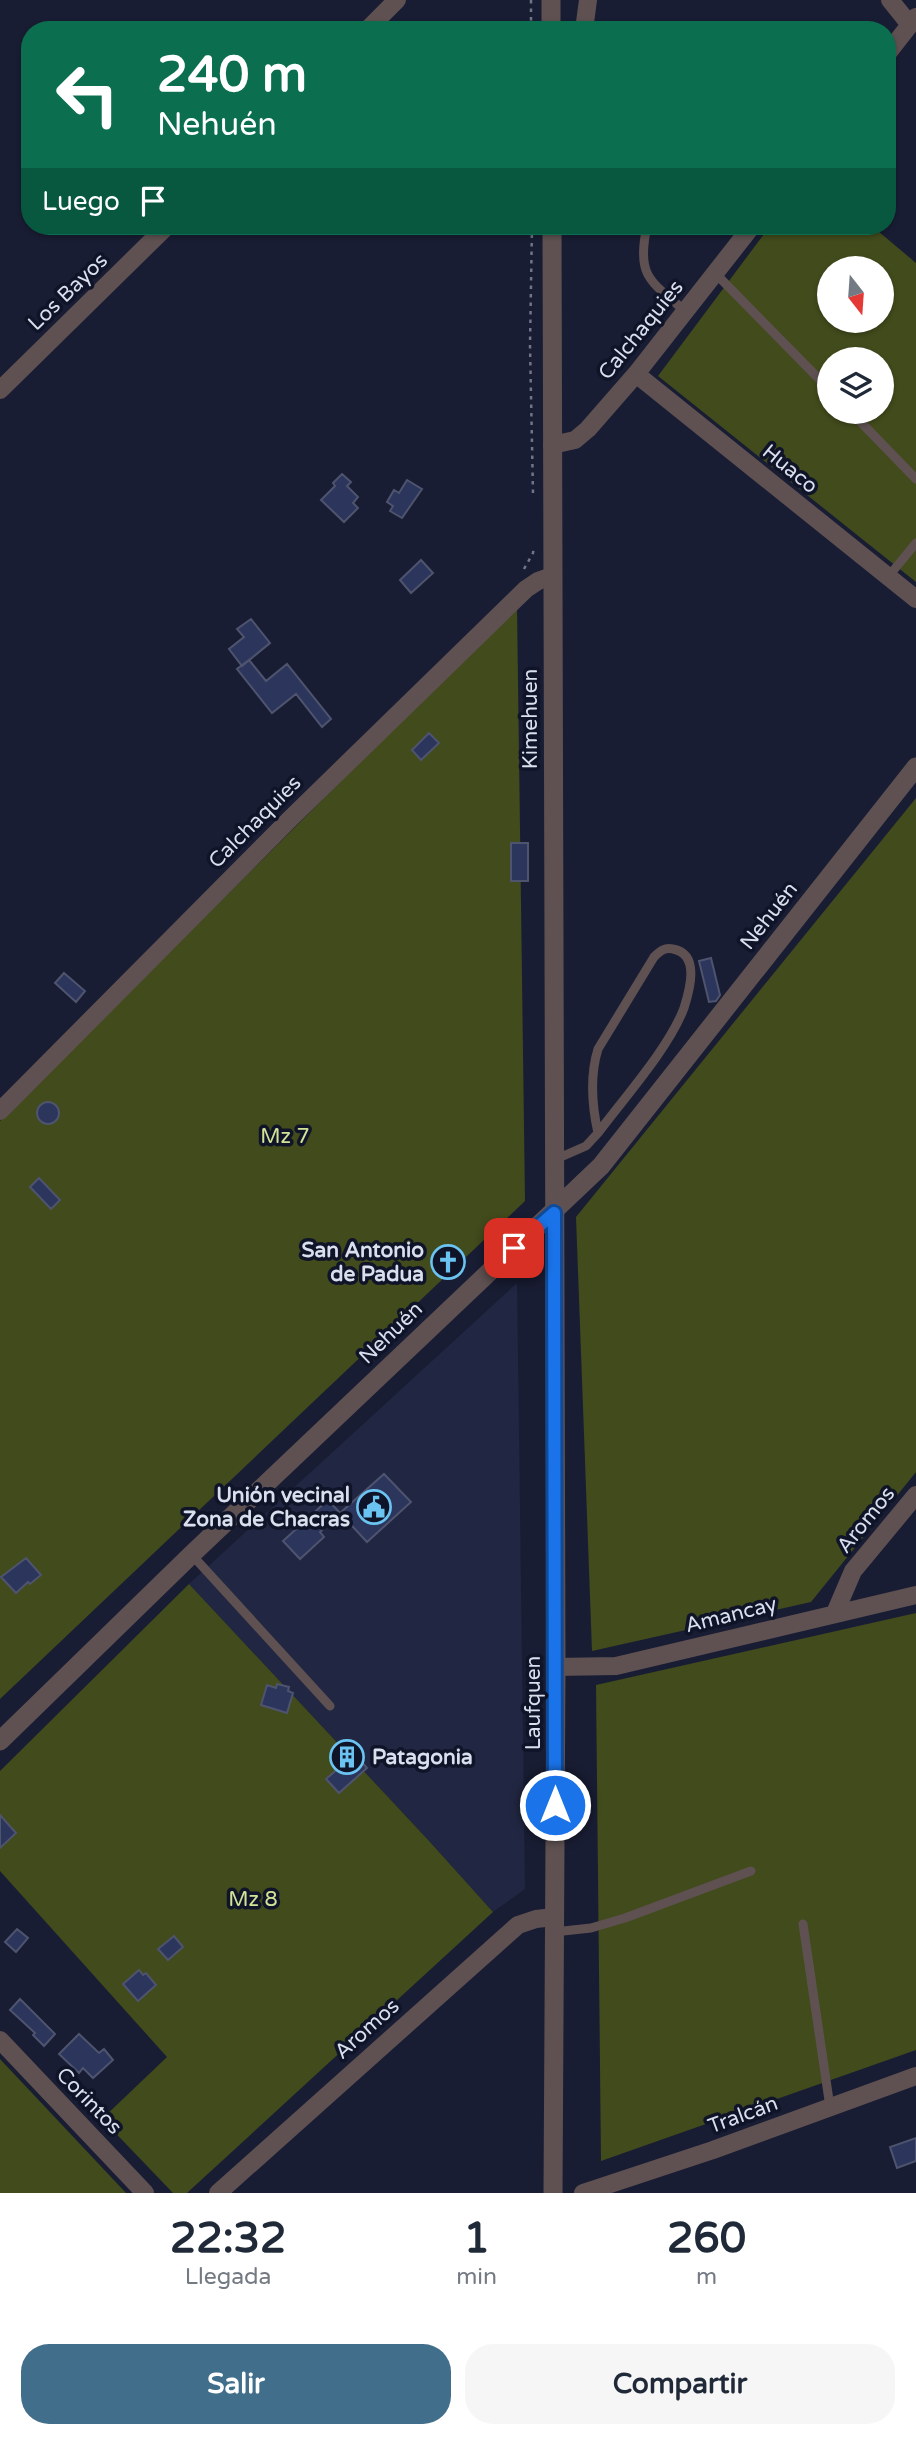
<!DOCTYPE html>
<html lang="es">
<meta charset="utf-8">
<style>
:root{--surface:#fff;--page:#f6f6f7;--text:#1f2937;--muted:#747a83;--accent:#416e8b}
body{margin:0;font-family:"Varela Round",sans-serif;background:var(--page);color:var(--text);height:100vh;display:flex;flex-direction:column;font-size:26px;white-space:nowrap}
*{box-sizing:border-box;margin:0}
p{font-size:23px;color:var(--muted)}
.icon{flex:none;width:38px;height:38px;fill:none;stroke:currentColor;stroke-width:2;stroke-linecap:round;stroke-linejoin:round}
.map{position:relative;height:2193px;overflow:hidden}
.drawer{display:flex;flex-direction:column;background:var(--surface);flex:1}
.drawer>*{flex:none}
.hud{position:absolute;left:21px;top:21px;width:875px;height:214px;border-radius:28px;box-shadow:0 2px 5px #0004;background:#0b6e4f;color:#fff;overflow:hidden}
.needle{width:46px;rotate:163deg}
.fabs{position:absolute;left:817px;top:256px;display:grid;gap:14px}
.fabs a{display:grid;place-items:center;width:77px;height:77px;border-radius:50%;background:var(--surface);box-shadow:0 2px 5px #0004;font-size:35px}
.pin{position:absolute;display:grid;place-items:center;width:60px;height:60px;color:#fff;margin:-30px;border-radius:14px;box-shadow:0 4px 10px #0006}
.me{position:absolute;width:77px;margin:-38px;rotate:0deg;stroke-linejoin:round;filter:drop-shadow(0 0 5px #0008)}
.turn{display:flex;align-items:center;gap:24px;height:147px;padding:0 21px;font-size:32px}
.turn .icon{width:91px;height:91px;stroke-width:2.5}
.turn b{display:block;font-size:49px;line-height:60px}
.then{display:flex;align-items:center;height:66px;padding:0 21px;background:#0003;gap:14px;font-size:26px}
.eta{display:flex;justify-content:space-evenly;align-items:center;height:119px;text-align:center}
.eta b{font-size:42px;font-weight:800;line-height:49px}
.cta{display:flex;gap:14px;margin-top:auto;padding:14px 21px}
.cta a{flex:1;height:80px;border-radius:28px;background:var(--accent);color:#fff;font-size:28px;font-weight:800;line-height:80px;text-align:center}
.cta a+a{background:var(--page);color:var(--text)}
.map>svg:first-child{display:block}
.built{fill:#212742}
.forest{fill:#424b1c;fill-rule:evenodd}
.building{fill:#2c355c;stroke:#4e546d;stroke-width:2}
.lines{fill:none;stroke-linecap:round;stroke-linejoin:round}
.path{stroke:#717588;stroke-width:2.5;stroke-dasharray:3.5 5;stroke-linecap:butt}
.service{stroke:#5f5152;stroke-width:9}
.minor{stroke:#5f5152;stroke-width:18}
.tertiary{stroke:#5f5152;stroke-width:19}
.route-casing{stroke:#114b97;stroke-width:18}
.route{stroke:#1a73e8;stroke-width:12}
.labels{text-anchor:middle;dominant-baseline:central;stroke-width:7;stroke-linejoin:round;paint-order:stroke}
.street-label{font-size:21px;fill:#dadfee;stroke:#101429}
.park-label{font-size:21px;fill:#d2e397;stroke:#101429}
.poi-label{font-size:21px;font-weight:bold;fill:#dadfee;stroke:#101429;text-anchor:end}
</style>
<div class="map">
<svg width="916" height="2193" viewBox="0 0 916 2193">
<rect width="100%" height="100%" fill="#191d33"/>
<path class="built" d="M 517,1283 L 525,1889 L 493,1912 L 430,1842 L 189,1584 Z"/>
<path class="forest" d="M 770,226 L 872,226 L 916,263 L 916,582 L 658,376 ZM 830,268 L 882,268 L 882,320 L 830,320 ZM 830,359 L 882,359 L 882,411 L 830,411 Z
M 517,606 L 525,1201 L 0,1699 L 0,1121 Z
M 916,798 L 916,1472 L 811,1602 L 592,1651 L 576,1217 Z
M 189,1584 L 430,1842 L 493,1912 L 187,2193 L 173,2193 L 102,2119 L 167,2057 L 0,1871 L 0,1771 Z
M 916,1613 L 916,2050 L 601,2161 L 596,1685 Z
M 0,2059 L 126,2193 L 0,2193 Z"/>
<path class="building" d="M 342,474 L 351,482 L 347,486 L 358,497 L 353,503 L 358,508 L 344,522 L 321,500 L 335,486 L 333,483 Z
M 407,480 L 422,489 L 402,518 L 390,511 L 393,506 L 387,502 L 394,490 L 399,493 Z
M 421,560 L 433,573 L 411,593 L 400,580 Z
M 251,619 L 270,643 L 242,666 L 229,649 L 244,637 L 237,629 Z
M 249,660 L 266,681 L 287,664 L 331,719 L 322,727 L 296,694 L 272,713 L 237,669 Z
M 429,733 L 439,743 L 421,760 L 412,750 Z
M 511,843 L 528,843 L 528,881 L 511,881 Z
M 711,958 L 720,995 L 716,1001 L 709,1002 L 699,961 Z
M 64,973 L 85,991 L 76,1002 L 55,983 Z
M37 1113a11 11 0 1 1 22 0a11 11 0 1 1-22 0Z
M 39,1178 L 60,1200 L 51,1209 L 30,1187 Z
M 384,1474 L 411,1502 L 367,1542 L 340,1513 Z
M 328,1500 L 340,1513 L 320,1532 L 324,1537 L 300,1559 L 283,1541 Z
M 26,1558 L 41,1575 L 30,1584 L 28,1582 L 16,1593 L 1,1577 Z
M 277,1684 L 289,1687 L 288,1691 L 293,1693 L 287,1713 L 261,1705 L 267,1685 L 276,1688 Z
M 348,1747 L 367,1768 L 339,1793 L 326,1779 L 341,1766 L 335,1759 Z
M 0,1815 L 16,1833 L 0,1848 Z
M 17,1929 L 28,1938 L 16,1952 L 5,1942 Z
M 174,1936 L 183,1947 L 168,1960 L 158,1949 Z
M 139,1970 L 143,1975 L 146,1973 L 156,1985 L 138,2001 L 123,1984 Z
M 20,1999 L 55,2034 L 44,2046 L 33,2035 L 35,2033 L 10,2010 Z
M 79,2034 L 99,2053 L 104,2049 L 113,2060 L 93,2078 L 83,2068 L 79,2073 L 59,2054 Z
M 916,2138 L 916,2161 L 897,2168 L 890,2147 Z"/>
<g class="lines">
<path class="path" d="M 531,0 L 531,30
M 532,226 L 530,345 L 533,494
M 524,569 L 533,553 L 534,546"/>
<path class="service" d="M 647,226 C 636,276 650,281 685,311
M 715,273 L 830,390
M 850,411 L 916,479
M 888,577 L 916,543
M 554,1160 L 586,1146 L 598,1133 C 624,1098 669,1048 684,1008 C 690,989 700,954 673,949 C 665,947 660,951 654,957 L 598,1049 C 590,1075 592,1106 598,1133
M 192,1555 L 330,1706
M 803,1924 L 830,2107
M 554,1932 L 591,1928 L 625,1918 L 751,1871"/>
<path class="minor" d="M 890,0 L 910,25
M 367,30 L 397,0
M 584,30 L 588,0
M 887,54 L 916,17
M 636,374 L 916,599
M 0,390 L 167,226
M 552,445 L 575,440 L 588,429 L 636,374 L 752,226
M 0,1111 L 290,819 L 526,589 L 538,581 L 552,576
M 835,1613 L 853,1571 L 916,1495
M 556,1667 L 616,1666 L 916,1595
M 0,2040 L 145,2193
M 218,2193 L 518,1925 L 536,1919 L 554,1917
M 583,2193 L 713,2150 L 916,2076"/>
<path class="tertiary" d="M 551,0 L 551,30
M 552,226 L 556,1667 L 553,2193
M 0,1741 L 191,1555 L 601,1166 L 916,767"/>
</g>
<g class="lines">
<g class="route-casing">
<path id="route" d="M 514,1248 L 554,1213 L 555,1805"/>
</g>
<use href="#route" class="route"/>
</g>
<defs>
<g id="church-ring" transform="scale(1.75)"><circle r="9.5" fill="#101429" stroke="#6bc3f2" stroke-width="1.5"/><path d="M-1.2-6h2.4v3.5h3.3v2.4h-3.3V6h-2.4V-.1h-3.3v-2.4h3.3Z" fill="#6bc3f2"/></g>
<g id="civic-ring" transform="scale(1.75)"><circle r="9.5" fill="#101429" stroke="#6bc3f2" stroke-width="1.5"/><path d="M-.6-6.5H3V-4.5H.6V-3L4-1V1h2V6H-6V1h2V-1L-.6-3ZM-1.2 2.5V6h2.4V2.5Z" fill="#6bc3f2"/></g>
<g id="building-ring" transform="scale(1.75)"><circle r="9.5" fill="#101429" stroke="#6bc3f2" stroke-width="1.5"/><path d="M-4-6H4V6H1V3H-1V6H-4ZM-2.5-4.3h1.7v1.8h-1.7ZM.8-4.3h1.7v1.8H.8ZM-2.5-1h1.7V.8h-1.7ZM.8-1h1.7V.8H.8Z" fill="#6bc3f2"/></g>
</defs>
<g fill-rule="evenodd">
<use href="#church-ring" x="448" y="1262"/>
<use href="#civic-ring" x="374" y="1507"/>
<use href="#building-ring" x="347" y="1757"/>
</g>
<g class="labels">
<g class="street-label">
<text transform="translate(68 292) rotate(-44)">Los Bayos</text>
<text transform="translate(641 330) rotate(-51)">Calchaquies</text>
<text transform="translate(790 469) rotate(39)">Huaco</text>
<text transform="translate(530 719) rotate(-90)">Kimehuen</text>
<text transform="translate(255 822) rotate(-45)">Calchaquies</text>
<text transform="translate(769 916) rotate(-52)">Nehuén</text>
<text transform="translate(391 1333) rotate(-44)">Nehuén</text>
<text transform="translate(866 1520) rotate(-51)">Aromos</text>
<text transform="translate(731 1615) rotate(-14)">Amancay</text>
<text transform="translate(533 1703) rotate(-90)">Laufquen</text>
<text transform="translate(367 2029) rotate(-42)">Aromos</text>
<text transform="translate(89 2101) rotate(46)">Corintos</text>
<text transform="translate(743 2115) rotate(-20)">Tralcán</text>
</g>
<g class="park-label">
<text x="285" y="1136">Mz 7</text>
<text x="253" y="1899">Mz 8</text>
</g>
<g class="poi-label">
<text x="424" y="1250">San Antonio<tspan x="424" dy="24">de Padua</tspan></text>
<text x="350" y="1495">Unión vecinal<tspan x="350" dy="24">Zona de Chacras</tspan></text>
<text x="372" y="1757" text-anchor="start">Patagonia</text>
</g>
</g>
</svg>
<div class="fabs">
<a><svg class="needle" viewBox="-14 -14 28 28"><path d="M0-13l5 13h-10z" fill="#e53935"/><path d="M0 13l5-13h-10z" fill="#747a83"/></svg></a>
<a><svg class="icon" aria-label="layers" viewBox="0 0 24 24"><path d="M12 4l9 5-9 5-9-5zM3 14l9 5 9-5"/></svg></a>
</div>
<div class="pin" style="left:514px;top:1248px;background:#d93025"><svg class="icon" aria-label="arrive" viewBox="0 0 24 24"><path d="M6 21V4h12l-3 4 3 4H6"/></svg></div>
<svg class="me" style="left:555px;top:1805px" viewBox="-20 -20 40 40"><circle r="17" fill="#1a73e8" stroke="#fff" stroke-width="3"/><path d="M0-11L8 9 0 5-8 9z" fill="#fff"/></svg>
<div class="hud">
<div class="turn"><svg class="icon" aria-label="left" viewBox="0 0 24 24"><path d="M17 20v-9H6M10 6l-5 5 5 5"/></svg><div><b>240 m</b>Nehuén</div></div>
<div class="then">Luego<svg class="icon" aria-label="arrive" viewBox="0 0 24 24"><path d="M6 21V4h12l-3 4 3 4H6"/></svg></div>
</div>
</div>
<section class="drawer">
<div class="eta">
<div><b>22:32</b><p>Llegada</p></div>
<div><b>1</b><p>min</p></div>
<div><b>260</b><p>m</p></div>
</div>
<div class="cta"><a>Salir</a><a>Compartir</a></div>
</section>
